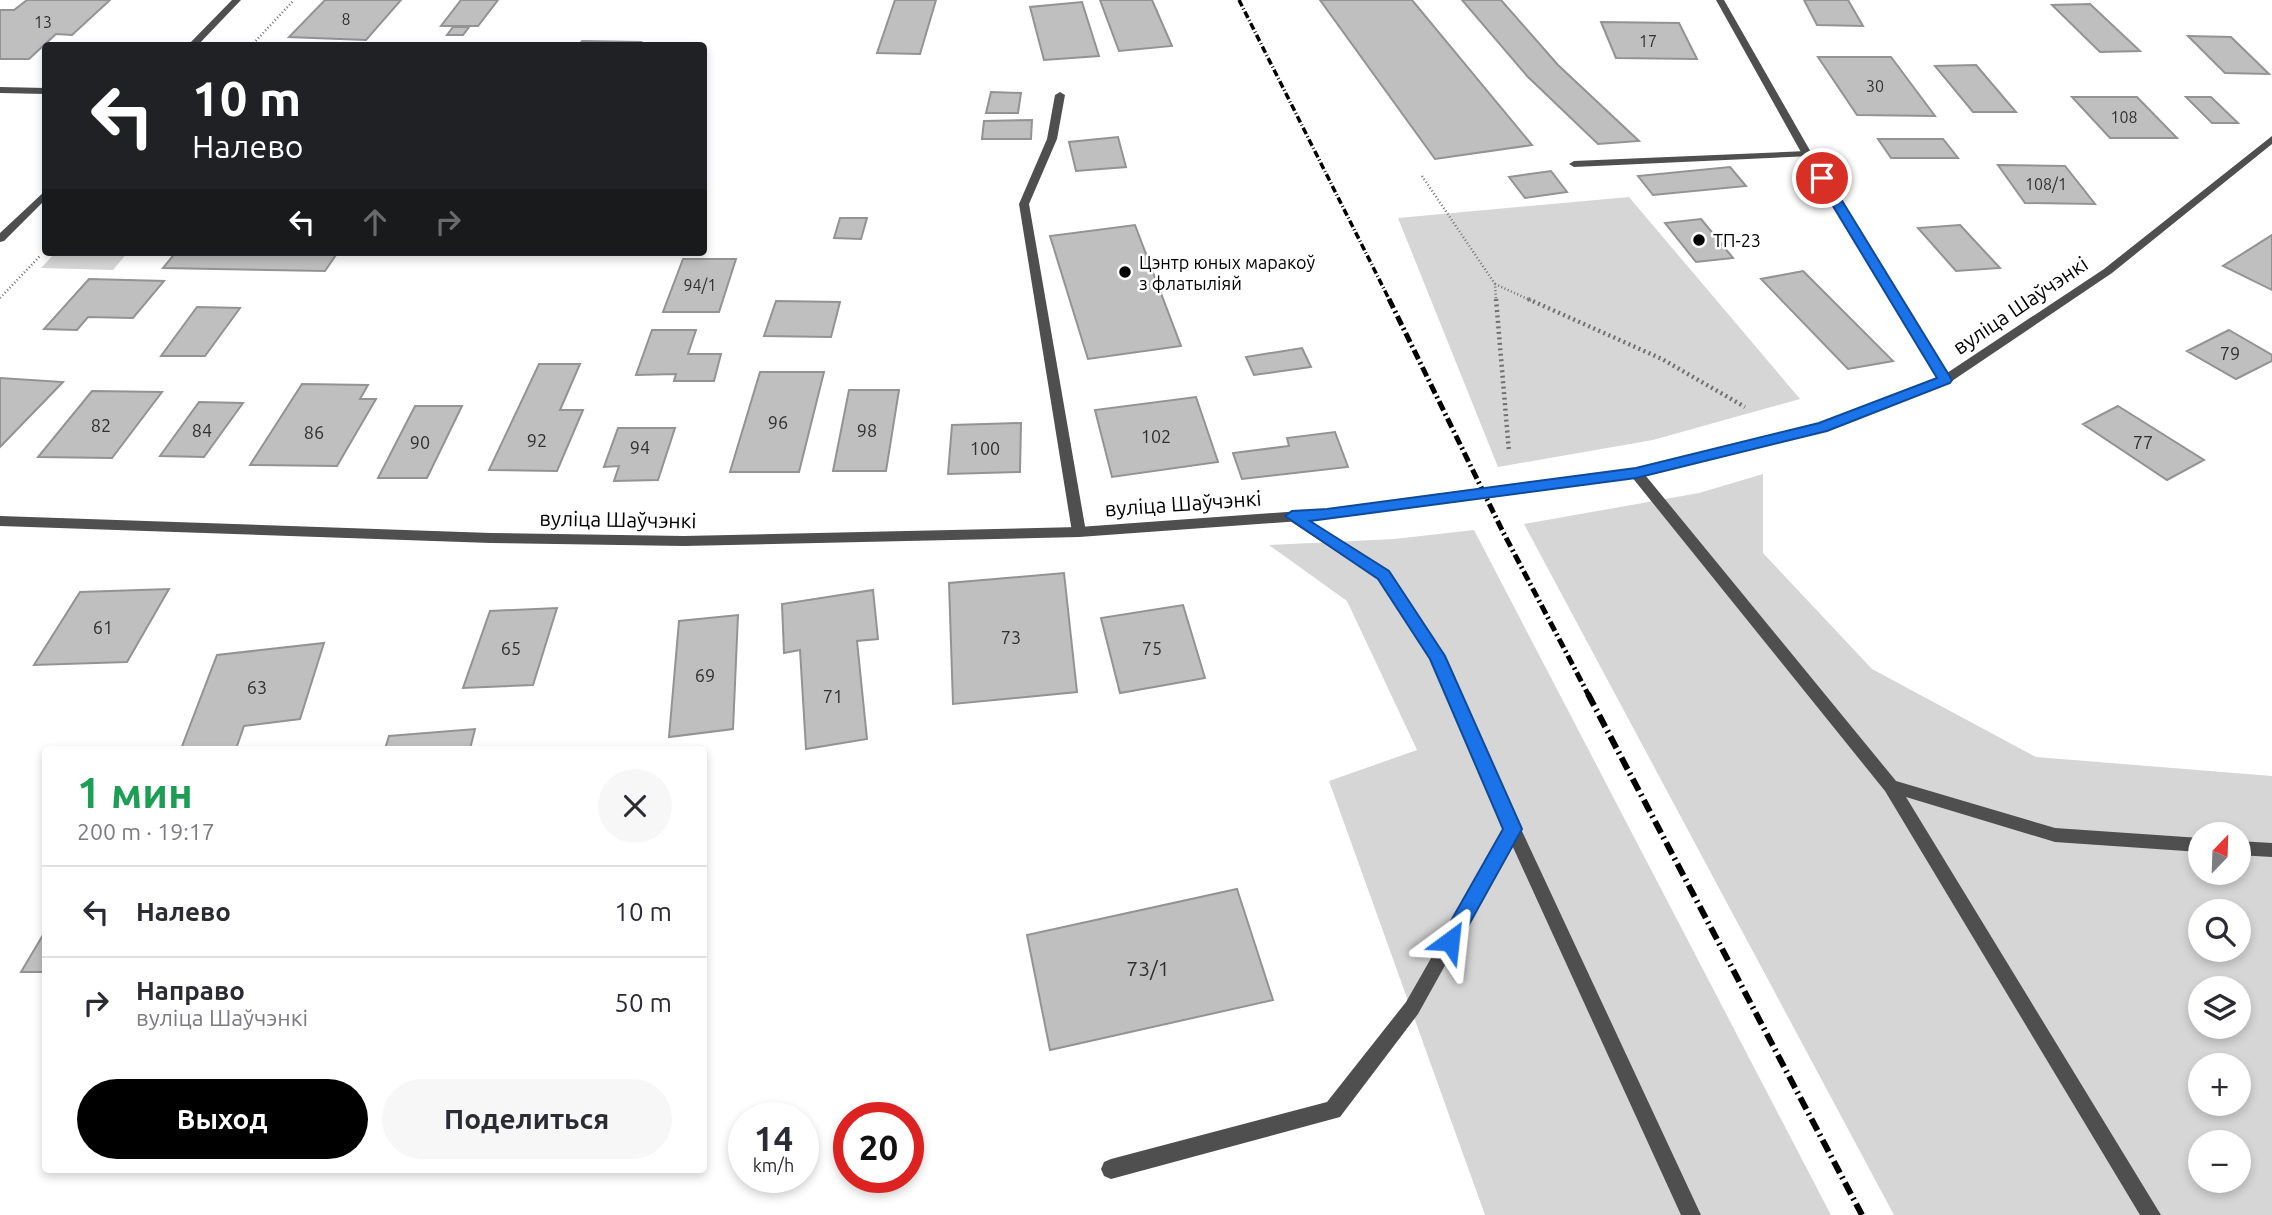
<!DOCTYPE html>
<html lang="ru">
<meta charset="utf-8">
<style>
:root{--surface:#fff;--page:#f7f7f7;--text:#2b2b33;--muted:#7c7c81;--line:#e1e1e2;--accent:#000}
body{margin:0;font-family:Ubuntu,sans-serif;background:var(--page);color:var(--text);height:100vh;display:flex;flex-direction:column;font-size:26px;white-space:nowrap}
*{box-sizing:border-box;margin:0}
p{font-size:23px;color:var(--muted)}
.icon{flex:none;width:38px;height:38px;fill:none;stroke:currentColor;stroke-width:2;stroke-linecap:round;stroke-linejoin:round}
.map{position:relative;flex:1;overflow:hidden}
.panel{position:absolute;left:42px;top:746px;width:665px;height:427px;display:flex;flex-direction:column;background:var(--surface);border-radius:7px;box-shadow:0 4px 10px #0003}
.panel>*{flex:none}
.guide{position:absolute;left:42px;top:42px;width:665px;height:214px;border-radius:7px;box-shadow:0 4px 10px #0003;background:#202124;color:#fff;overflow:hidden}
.needle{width:46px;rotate:23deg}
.buttons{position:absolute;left:2188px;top:822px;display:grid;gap:14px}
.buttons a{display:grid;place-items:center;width:63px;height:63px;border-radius:50%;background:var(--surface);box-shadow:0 4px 10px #0003;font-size:35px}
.speed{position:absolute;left:728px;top:1102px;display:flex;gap:14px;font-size:35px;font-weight:700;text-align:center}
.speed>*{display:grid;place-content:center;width:91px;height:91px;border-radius:50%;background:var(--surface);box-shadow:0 4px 10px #0003;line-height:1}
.speed small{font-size:18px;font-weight:400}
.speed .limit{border:10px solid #d22;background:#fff;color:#111}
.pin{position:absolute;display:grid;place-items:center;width:60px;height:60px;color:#fff;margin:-30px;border:4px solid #fff;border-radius:50%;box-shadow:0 2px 7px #0007}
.me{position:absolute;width:77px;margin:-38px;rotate:30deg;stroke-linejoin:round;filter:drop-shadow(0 0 5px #0008)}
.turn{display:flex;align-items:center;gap:24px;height:147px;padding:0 35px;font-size:32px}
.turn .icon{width:91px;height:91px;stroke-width:2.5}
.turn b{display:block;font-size:49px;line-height:60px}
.lanes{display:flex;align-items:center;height:66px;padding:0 35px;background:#0003;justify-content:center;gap:35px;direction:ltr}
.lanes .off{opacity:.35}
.round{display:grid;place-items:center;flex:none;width:74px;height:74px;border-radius:37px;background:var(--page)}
.overview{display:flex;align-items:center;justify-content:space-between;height:119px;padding:0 35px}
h1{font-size:42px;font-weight:600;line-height:52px;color:#1e9e55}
.button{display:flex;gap:14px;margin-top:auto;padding:14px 35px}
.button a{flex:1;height:80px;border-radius:42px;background:var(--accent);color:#fff;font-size:28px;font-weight:600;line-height:80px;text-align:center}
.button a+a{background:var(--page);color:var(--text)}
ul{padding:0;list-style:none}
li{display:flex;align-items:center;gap:21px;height:91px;padding:0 35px;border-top:2px solid var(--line)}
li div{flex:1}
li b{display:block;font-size:26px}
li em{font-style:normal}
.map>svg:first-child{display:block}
.green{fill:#d6d6d6;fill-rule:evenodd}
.building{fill:#bfbfbf;stroke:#939393;stroke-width:2}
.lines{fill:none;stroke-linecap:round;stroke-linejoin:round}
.path-far1{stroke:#717171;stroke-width:2.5;stroke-dasharray:1 2.5;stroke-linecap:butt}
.path{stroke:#717171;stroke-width:4.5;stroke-dasharray:2 3.5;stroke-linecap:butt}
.service{fill:#4f4f4f;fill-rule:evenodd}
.minor{fill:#4f4f4f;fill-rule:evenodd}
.rail-far2{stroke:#000;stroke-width:3.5;stroke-dasharray:7 2.5 1 2.5;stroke-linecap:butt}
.rail-far1{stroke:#000;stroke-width:5;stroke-dasharray:10 3.5 2 3.5;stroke-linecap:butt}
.rail{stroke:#000;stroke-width:6;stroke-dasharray:13 4.5 2 4.5;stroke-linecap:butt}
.route{fill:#1a73e8;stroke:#114b97;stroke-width:2}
.poi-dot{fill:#000;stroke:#fff;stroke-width:2.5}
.labels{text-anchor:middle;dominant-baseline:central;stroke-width:5;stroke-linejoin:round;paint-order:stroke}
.far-number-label{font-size:16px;fill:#303030}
.far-poi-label{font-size:18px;fill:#000;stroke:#fff;text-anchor:start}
.number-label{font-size:18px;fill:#303030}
.street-label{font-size:21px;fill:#000;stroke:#fff}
.near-number-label{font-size:21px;fill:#303030}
</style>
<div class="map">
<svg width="2272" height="1215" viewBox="0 0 2272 1215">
<rect width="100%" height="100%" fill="#fff"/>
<path class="green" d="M 1629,197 L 1800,399 L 1653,440 L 1498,467 L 1398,218 Z
M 56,252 L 128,252 L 113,270 L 41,268 Z
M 1763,474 L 1763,553 L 1872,669 L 2036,757 L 2272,776 L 2272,1215 L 1894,1215 L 1524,524 L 1699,493 ZM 2200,835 L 2238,835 L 2238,873 L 2200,873 ZM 2200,912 L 2238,912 L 2238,950 L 2200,950 ZM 2200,989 L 2238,989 L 2238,1027 L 2200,1027 ZM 2200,1066 L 2238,1066 L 2238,1104 L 2200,1104 ZM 2200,1143 L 2238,1143 L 2238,1181 L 2200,1181 Z
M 1474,530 L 1831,1215 L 1485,1215 L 1329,781 L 1417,750 L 1347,601 L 1269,545 L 1394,539 Z"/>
<path class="building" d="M 27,0 L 110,0 L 72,35 L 56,34 L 29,59 L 0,59 L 0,10 L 14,10 Z
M 325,0 L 401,0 L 366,40 L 289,37 Z
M 461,0 L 498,0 L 478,26 L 441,26 Z
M 895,0 L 936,0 L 920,54 L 877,53 Z
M 1100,0 L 1152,0 L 1172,46 L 1119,51 Z
M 1320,0 L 1412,0 L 1532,145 L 1435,159 Z
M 1462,0 L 1501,0 L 1558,65 L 1639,141 L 1598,144 L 1527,76 Z
M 1804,0 L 1848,0 L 1863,26 L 1817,25 Z
M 1082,2 L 1099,56 L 1044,60 L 1030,7 Z
M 2090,4 L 2140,51 L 2100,52 L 2052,5 Z
M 1601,22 L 1679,23 L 1697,59 L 1616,58 Z
M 453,27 L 469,27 L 463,35 L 447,35 Z
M 2188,36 L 2231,37 L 2269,74 L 2225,73 Z
M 582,41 L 641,42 L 639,46 L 579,46 Z
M 1818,57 L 1891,57 L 1935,116 L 1857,115 Z
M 1976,65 L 2016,112 L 1973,112 L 1935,66 Z
M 991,92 L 1021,93 L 1018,113 L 986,113 Z
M 2072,97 L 2137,97 L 2177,138 L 2110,138 Z
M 2186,97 L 2211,97 L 2238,123 L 2212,123 Z
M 1032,120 L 1031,139 L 982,139 L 984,121 Z
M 1118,137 L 1126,167 L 1076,171 L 1069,142 Z
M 1878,139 L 1943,139 L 1958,158 L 1891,158 Z
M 1998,165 L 2065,166 L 2095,204 L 2025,203 Z
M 1730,167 L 1746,186 L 1653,195 L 1638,176 Z
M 1551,171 L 1567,192 L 1525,198 L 1509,177 Z
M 840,218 L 867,218 L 861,239 L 834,238 Z
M 1701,219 L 1733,258 L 1696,262 L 1665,223 Z
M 1135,225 L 1181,346 L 1088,359 L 1050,236 Z
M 1960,225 L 2000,268 L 1956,271 L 1918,228 Z
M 2272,235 L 2272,290 L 2223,266 Z
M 176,252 L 338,252 L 325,271 L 163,268 Z
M 683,259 L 736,259 L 719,312 L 663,312 Z
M 1803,271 L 1893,361 L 1848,369 L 1761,279 Z
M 89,279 L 164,281 L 133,318 L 88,317 L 77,330 L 44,329 Z
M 776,301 L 840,302 L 831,337 L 764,336 Z
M 197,307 L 240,308 L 205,356 L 161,356 Z
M 652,330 L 696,330 L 688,354 L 721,354 L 714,381 L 674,381 L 676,374 L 636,375 Z
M 2229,330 L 2272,355 L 2272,361 L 2236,379 L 2187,351 Z
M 1302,348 L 1311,367 L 1254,375 L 1246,357 Z
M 539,364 L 580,364 L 560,410 L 583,410 L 557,471 L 489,470 Z
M 760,372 L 824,372 L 799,472 L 730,472 Z
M 0,378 L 63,382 L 0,447 Z
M 302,384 L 368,385 L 360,399 L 376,399 L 337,466 L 250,465 Z
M 849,390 L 899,390 L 886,471 L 833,471 Z
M 92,391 L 162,392 L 112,458 L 38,457 Z
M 1196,397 L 1218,462 L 1112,477 L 1095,410 Z
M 199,402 L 243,403 L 204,457 L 160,456 Z
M 415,406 L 462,406 L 427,478 L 378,478 Z
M 2118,406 L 2204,460 L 2167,480 L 2083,424 Z
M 1021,423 L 1020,472 L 948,474 L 952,425 Z
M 618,428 L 675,428 L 658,480 L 614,481 L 619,466 L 604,467 Z
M 1335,432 L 1348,467 L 1242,479 L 1233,453 L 1289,446 L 1287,438 Z
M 1064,573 L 1077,692 L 953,704 L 949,583 Z
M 169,589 L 127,662 L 34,665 L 80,592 Z
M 873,590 L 878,639 L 857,641 L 867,739 L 806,749 L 800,650 L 784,653 L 782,604 Z
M 1183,605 L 1205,678 L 1120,693 L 1101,618 Z
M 557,608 L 533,685 L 463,688 L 490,611 Z
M 738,615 L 733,729 L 669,737 L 679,621 Z
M 324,643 L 300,719 L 244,726 L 236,749 L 181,749 L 217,655 Z
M 475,729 L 470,749 L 385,749 L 389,736 Z
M 1237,889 L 1273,1000 L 1050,1050 L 1027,935 Z
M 46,930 L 46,972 L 21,972 Z"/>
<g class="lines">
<path class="path-far1" d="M 251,46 L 294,0
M 1422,176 L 1495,284 L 1496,301
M 1495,284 L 1532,301
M 0,298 L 40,256"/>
<path class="path" d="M 1496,299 L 1509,452
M 1528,299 L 1662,359 L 1745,407"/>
<path class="service" d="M 0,87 L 46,88 L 46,94 L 0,93 Z
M 1060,92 L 1065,95 L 1057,139 L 1029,204 L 1086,532 L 1079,537 L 1072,532 L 1019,204 L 1047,139 L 1055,95 Z
M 1807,151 L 1812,154 L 1811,156 L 1574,167 L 1569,164 L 1574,161 Z
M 1636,469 L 1641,470 L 1896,781 L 2055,828 L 2200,838 L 2200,852 L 2055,842 L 1906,797 L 2161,1215 L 2140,1215 L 1885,791 L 1631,476 L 1630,473 L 1631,470 Z
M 1292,511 L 1388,571 L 1442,652 L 1521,829 L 1701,1215 L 1681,1215 L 1512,845 L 1418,1014 L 1340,1117 L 1111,1179 L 1104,1176 L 1101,1169 L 1104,1162 L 1111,1159 L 1327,1102 L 1406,1002 L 1505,829 L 1431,658 L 1378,579 L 1287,519 L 1285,516 Z
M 2238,841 L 2272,843 L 2272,857 L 2238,855 Z"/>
<path class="minor" d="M 232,0 L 241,0 L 197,46 L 187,46 Z
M 1716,0 L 1724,0 L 1812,154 L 1947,373 L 2104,269 L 2272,136 L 2272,144 L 2112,273 L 1949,383 L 1826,430 L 1636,477 L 1327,519 L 1079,537 L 684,546 L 491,543 L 0,526 L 0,516 L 491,533 L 684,536 L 1079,527 L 1327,509 L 1636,469 L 1819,424 L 1938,378 L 1802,154 Z
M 46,190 L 46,199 L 4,241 L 0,242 L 0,233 Z"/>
<path class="rail-far2" d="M 1239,0 L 1390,301"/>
<path class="rail-far1" d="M 1389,299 L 1503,532 L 1589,696"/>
<path class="rail" d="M 1588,694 L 1862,1215"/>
</g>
<path class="route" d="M 1822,174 L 1828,178 L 1952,380 L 1950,383 L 1827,431 L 1636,478 L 1310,521 L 1389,571 L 1445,656 L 1522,829 L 1456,948 L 1450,950 L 1443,948 L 1440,941 L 1443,935 L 1503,829 L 1430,659 L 1378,579 L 1285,516 L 1292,511 L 1327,509 L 1636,468 L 1819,423 L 1937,378 L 1816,178 Z"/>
<g class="poi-dot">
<circle cx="1699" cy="240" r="7"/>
<circle cx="1125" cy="272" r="7"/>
</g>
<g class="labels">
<g class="far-number-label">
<text x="346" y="19">8</text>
<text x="43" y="22">13</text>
<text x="1648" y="41">17</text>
<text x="1875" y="86">30</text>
<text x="2124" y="117">108</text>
<text x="2046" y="184">108/1</text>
<text x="700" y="285">94/1</text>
</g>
<g class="far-poi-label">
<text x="1713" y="240">ТП-23</text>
<text x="1139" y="262">Цэнтр юных маракоў<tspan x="1139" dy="21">з флатыліяй</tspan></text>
</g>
<g class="number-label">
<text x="2230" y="353">79</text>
<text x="778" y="422">96</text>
<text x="101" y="425">82</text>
<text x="202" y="430">84</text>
<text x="867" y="430">98</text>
<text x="314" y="432">86</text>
<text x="1156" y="436">102</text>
<text x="537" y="440">92</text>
<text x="420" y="442">90</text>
<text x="2143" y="442">77</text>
<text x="640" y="447">94</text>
<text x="985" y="448">100</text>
<text x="103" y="627">61</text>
<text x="1011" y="637">73</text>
<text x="511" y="648">65</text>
<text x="1152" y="648">75</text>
<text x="705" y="675">69</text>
<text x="257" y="687">63</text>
<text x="833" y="696">71</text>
</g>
<g class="street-label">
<text transform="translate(2020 305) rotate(-34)">вуліца Шаўчэнкі</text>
<text transform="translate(1183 503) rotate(-4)">вуліца Шаўчэнкі</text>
<text transform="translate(618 519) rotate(1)">вуліца Шаўчэнкі</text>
</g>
<g class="near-number-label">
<text x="1148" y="968">73/1</text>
</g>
</g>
</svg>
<div class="buttons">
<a><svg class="needle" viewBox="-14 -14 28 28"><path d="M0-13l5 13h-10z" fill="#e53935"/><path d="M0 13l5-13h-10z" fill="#7c7c81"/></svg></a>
<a><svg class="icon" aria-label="search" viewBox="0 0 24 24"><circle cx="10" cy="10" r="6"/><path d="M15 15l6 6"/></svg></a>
<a><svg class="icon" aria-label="layers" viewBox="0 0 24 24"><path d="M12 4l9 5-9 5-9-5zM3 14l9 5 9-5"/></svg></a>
<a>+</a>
<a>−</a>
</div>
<div class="speed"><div>14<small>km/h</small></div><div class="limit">20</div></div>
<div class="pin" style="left:1822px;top:178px;background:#d93025"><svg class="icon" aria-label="arrive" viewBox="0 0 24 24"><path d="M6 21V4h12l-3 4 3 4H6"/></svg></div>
<svg class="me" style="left:1450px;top:941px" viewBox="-20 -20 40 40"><path d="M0-17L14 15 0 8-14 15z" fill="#1a73e8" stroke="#fff" stroke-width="4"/></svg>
<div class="guide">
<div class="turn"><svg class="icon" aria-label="left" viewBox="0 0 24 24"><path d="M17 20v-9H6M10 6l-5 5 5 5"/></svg><div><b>10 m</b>Налево</div></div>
<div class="lanes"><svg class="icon" aria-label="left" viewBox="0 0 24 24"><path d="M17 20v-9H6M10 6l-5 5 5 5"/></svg><svg class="icon off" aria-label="ahead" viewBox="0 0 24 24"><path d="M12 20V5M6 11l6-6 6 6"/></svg><svg class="icon off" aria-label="right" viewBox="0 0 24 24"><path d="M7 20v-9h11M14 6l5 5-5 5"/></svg></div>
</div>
<section class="panel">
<div class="overview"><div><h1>1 мин</h1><p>200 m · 19:17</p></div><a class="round"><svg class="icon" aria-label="close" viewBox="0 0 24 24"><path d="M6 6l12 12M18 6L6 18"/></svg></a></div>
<ul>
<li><svg class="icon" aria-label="left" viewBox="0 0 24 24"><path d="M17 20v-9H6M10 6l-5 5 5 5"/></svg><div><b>Налево</b></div><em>10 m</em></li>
<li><svg class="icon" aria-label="right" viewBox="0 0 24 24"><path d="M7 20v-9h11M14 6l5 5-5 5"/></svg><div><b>Направо</b><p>вуліца Шаўчэнкі</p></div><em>50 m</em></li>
</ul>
<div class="button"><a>Выход</a><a>Поделиться</a></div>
</section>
</div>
